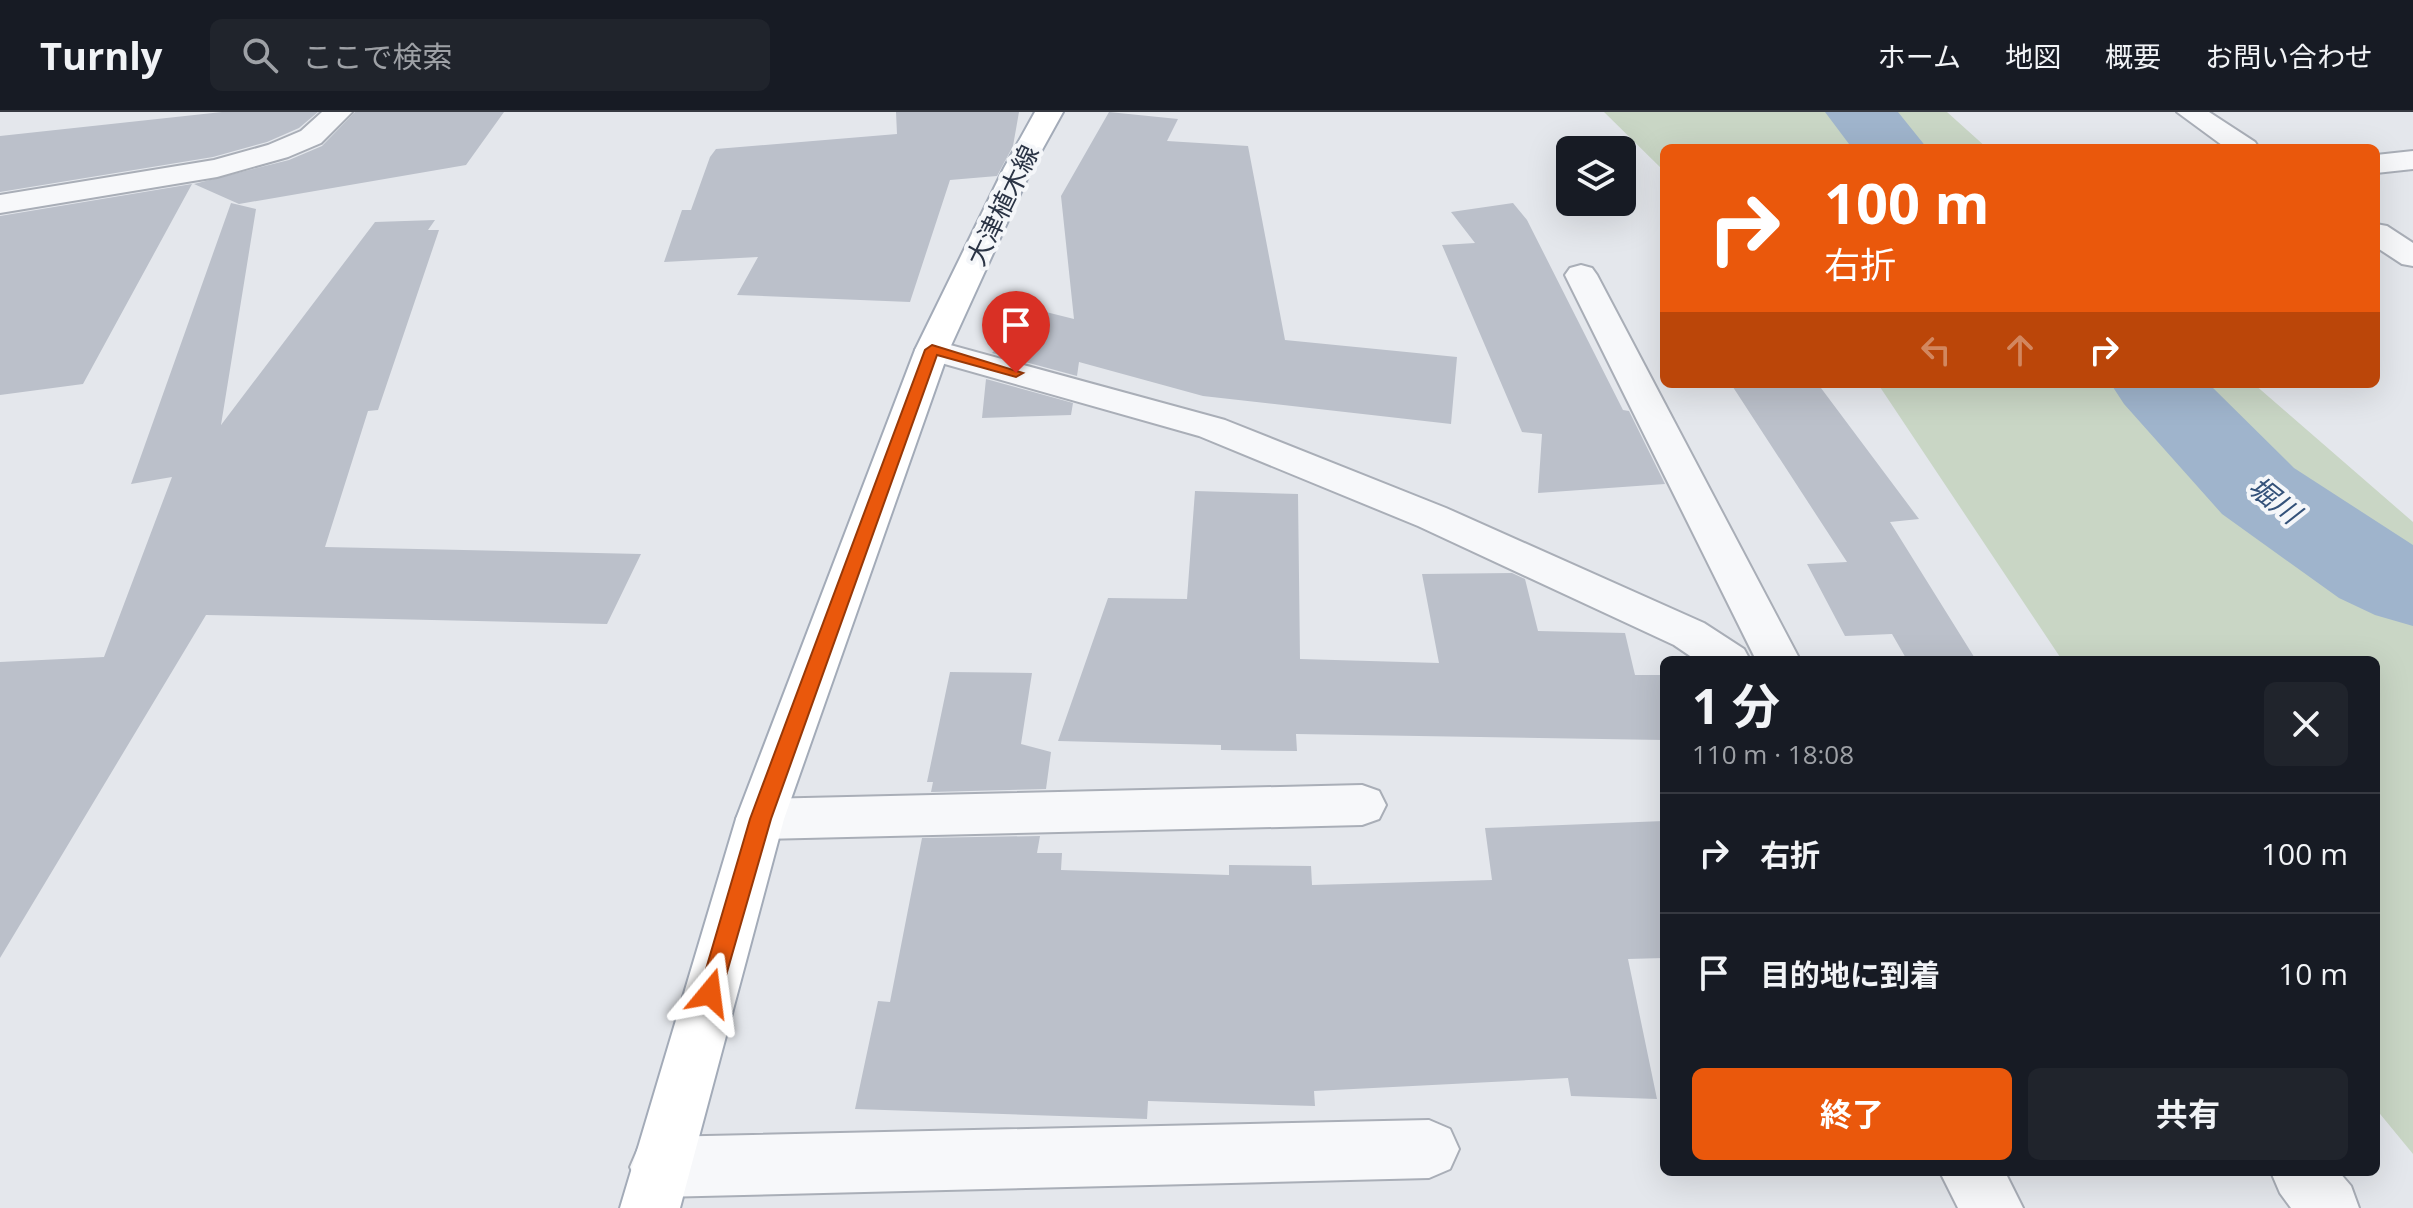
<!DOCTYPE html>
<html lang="ja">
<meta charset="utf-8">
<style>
:root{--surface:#171b24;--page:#20242c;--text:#f1f3f6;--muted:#9ea1a6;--line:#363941;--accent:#ea580c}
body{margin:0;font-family:"Open Sans","Noto Sans JP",sans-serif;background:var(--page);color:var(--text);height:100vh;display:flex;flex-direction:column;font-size:30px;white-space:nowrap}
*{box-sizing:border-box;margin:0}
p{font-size:26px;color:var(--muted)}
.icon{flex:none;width:44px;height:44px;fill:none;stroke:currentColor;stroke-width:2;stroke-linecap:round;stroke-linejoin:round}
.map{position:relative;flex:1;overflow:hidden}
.drawer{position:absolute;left:1660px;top:544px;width:720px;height:520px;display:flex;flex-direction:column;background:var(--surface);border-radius:12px;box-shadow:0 8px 32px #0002}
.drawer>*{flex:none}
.banner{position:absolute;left:1660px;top:32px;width:720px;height:244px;border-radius:12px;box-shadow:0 8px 32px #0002;background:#ea580c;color:#fff;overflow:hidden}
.controls{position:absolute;left:1556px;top:24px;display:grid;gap:16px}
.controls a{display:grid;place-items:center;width:80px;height:80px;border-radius:12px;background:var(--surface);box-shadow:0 8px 32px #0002;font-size:40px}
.pin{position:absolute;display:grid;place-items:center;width:68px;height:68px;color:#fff;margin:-82px -34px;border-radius:50% 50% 50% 0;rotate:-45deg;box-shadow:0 0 8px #0007}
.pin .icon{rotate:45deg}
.me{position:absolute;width:88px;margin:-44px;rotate:16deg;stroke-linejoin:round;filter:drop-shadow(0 0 6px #0008)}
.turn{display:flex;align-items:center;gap:28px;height:168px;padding:0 32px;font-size:36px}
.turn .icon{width:104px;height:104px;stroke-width:2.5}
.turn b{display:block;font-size:56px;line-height:68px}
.lanes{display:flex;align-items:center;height:76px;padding:0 32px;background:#0003;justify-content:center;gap:40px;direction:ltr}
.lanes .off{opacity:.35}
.round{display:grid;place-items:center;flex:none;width:84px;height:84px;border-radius:12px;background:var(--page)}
.headline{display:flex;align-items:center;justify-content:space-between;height:136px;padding:0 32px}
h1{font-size:48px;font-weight:700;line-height:60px}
.cta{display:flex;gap:16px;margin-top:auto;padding:16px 32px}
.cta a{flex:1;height:92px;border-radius:12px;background:var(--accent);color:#fff;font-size:32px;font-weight:700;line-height:92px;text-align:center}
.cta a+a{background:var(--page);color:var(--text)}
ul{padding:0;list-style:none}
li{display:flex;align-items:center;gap:24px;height:120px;padding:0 32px;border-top:2px solid var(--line)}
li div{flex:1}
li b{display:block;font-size:30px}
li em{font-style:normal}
header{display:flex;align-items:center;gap:48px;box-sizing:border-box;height:112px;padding:0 40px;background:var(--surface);border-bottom:2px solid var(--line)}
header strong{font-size:38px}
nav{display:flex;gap:44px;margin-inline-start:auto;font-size:28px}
.search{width:560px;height:72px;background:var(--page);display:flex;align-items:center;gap:20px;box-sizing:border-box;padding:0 28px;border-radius:12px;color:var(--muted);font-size:30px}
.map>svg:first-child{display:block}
.green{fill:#c9d6c5}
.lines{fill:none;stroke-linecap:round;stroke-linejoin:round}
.river{fill:#9fb4cc;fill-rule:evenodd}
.building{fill:#bbc0ca}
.minor-casing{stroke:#a9aeb7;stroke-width:4}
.major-casing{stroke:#a3abb8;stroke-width:4}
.minor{fill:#f7f8fa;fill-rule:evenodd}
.major{fill:#fff;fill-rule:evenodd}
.route{fill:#ea580c;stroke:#983908;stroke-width:2}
.labels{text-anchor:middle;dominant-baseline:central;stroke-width:8;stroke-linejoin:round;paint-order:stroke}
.street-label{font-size:26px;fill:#2b3445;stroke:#f4f6f9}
.water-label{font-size:28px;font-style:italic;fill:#34527a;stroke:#f4f6f9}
</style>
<header>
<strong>Turnly</strong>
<div class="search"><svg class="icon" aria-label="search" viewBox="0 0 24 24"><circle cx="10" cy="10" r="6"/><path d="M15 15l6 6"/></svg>ここで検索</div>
<nav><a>ホーム</a><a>地図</a><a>概要</a><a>お問い合わせ</a></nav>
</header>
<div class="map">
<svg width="2413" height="1096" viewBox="0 0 2413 1096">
<rect width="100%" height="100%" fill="#e4e7ec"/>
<path class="green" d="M 1604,0 L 1947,0 L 1987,36 L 1664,36 L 1664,59 Z
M 1878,272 L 2254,272 L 2413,410 L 2413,1042 L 2376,997 L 2376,548 L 2062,548 Z"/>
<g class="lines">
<path class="river" d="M 1825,0 L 1898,0 L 1927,36 L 1852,36 Z
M 2111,272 L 2209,272 L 2294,356 L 2413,433 L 2413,514 L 2375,503 L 2339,486 L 2222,402 L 2124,292 Z"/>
</g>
<path class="building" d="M 222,0 L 318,0 L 299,16 L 267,30 L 213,45 L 0,80 L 0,24 Z
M 355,0 L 504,0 L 466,53 L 239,92 L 194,72 L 289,48 L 322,34 Z
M 896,0 L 1019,0 L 1013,34 L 997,64 L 950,68 L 910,190 L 737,183 L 758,145 L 664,150 L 682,98 L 691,98 L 710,45 L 716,37 L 897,22 Z
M 1109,0 L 1178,7 L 1167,29 L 1248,34 L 1285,228 L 1457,245 L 1451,312 L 1203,284 L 1079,250 L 1077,264 L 992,241 L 1034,197 L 1074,207 L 1061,84 Z
M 192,72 L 83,272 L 0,283 L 0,104 Z
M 231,91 L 256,97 L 221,313 L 375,110 L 435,108 L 428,118 L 439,118 L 378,298 L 368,299 L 325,435 L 641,442 L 607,512 L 206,503 L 0,846 L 0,550 L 104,545 L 172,365 L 131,372 Z
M 1513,91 L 1527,108 L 1623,298 L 1629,299 L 1665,372 L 1538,381 L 1542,322 L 1522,320 L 1442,133 L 1475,131 L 1451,100 Z
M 986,267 L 1073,291 L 1071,303 L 982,306 Z
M 1731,272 L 1818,272 L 1919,407 L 1890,410 L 1976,548 L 1907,548 L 1892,522 L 1845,524 L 1807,452 L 1847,450 Z
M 1195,379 L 1298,382 L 1300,547 L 1439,551 L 1422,462 L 1512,461 L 1525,467 L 1538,519 L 1625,521 L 1635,563 L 1664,563 L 1664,628 L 1296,622 L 1297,639 L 1221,638 L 1221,633 L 1058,629 L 1108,486 L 1187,487 Z
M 950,560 L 1032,561 L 1021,632 L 1051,640 L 1046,677 L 931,680 L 933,670 L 927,670 Z
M 1664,709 L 1664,846 L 1628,847 L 1657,987 L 1571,984 L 1568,966 L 1314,979 L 1315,994 L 1148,989 L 1147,1007 L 855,997 L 878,889 L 890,890 L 922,726 L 1040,724 L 1037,741 L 1062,741 L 1061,758 L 1229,763 L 1229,753 L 1311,754 L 1312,773 L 1492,768 L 1485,716 Z"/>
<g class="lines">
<g class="minor-casing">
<path id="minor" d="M 322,0 L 352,0 L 321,31 L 288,45 L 217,65 L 0,101 L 0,83 L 214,48 L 268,33 L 301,19 Z
M 2177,0 L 2209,0 L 2255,30 L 2259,36 L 2226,36 Z
M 2413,39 L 2413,57 L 2376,61 L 2376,43 Z
M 2376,112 L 2387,114 L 2413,131 L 2413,154 L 2402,152 L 2376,135 Z
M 1581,153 L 1592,156 L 1597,163 L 1800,548 L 1756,548 L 1565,163 L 1570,156 Z
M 932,228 L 1225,308 L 1446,396 L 1704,511 L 1744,537 L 1750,548 L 1696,548 L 1674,533 L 1418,414 L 1199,324 L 920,245 L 915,238 L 920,231 Z
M 1362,673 L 1379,679 L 1386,693 L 1379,707 L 1362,713 L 760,727 L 743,721 L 736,707 L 743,693 L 760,687 Z
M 1429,1008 L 1450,1017 L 1459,1037 L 1450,1057 L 1429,1066 L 660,1085 L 639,1076 L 630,1055 L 639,1034 L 660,1025 Z
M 1940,1060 L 2005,1060 L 2023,1096 L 1958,1096 Z
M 2271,1060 L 2339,1060 L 2351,1074 L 2359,1096 L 2291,1096 L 2280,1081 Z"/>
</g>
<g class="major-casing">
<path id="major" d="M 1035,0 L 1063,0 L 1032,56 L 949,238 L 784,707 L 680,1096 L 620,1096 L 736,707 L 915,238 L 1004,56 Z"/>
</g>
<use href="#minor" class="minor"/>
<use href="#major" class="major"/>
</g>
<path class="route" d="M 932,233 L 1023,261 L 1016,265 L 937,243 L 771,707 L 721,881 L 718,888 L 710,891 L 702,888 L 699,881 L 750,707 L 925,238 Z"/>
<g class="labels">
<g class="street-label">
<text transform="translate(1002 93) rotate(-64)">大津植木線</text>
</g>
<g class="water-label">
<text transform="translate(2275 387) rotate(38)">堀川</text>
</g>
</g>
</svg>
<div class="controls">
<a><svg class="icon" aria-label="layers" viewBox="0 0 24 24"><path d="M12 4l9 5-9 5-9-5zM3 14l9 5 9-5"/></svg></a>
</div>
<div class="pin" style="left:1016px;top:261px;background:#d93025"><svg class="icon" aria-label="arrive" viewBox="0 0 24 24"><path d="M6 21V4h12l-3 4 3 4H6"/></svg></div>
<svg class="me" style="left:710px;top:881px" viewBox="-20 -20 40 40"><path d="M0-17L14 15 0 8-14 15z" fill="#ea580c" stroke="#fff" stroke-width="4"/></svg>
<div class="banner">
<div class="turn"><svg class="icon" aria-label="right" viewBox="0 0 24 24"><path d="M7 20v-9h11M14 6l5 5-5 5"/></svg><div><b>100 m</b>右折</div></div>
<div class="lanes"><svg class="icon off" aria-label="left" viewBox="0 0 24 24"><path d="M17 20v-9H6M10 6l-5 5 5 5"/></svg><svg class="icon off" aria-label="ahead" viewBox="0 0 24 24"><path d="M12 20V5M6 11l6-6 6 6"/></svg><svg class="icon" aria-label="right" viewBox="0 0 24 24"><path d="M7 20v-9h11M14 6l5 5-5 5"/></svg></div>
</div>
<section class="drawer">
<div class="headline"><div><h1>1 分</h1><p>110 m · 18:08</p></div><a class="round"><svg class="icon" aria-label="close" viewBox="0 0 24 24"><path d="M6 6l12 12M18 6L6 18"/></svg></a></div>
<ul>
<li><svg class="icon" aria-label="right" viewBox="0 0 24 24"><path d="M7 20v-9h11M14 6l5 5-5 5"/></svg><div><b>右折</b></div><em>100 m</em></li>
<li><svg class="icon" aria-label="arrive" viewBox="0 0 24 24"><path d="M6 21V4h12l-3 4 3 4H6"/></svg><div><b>目的地に到着</b></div><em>10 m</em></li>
</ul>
<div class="cta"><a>終了</a><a>共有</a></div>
</section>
</div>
